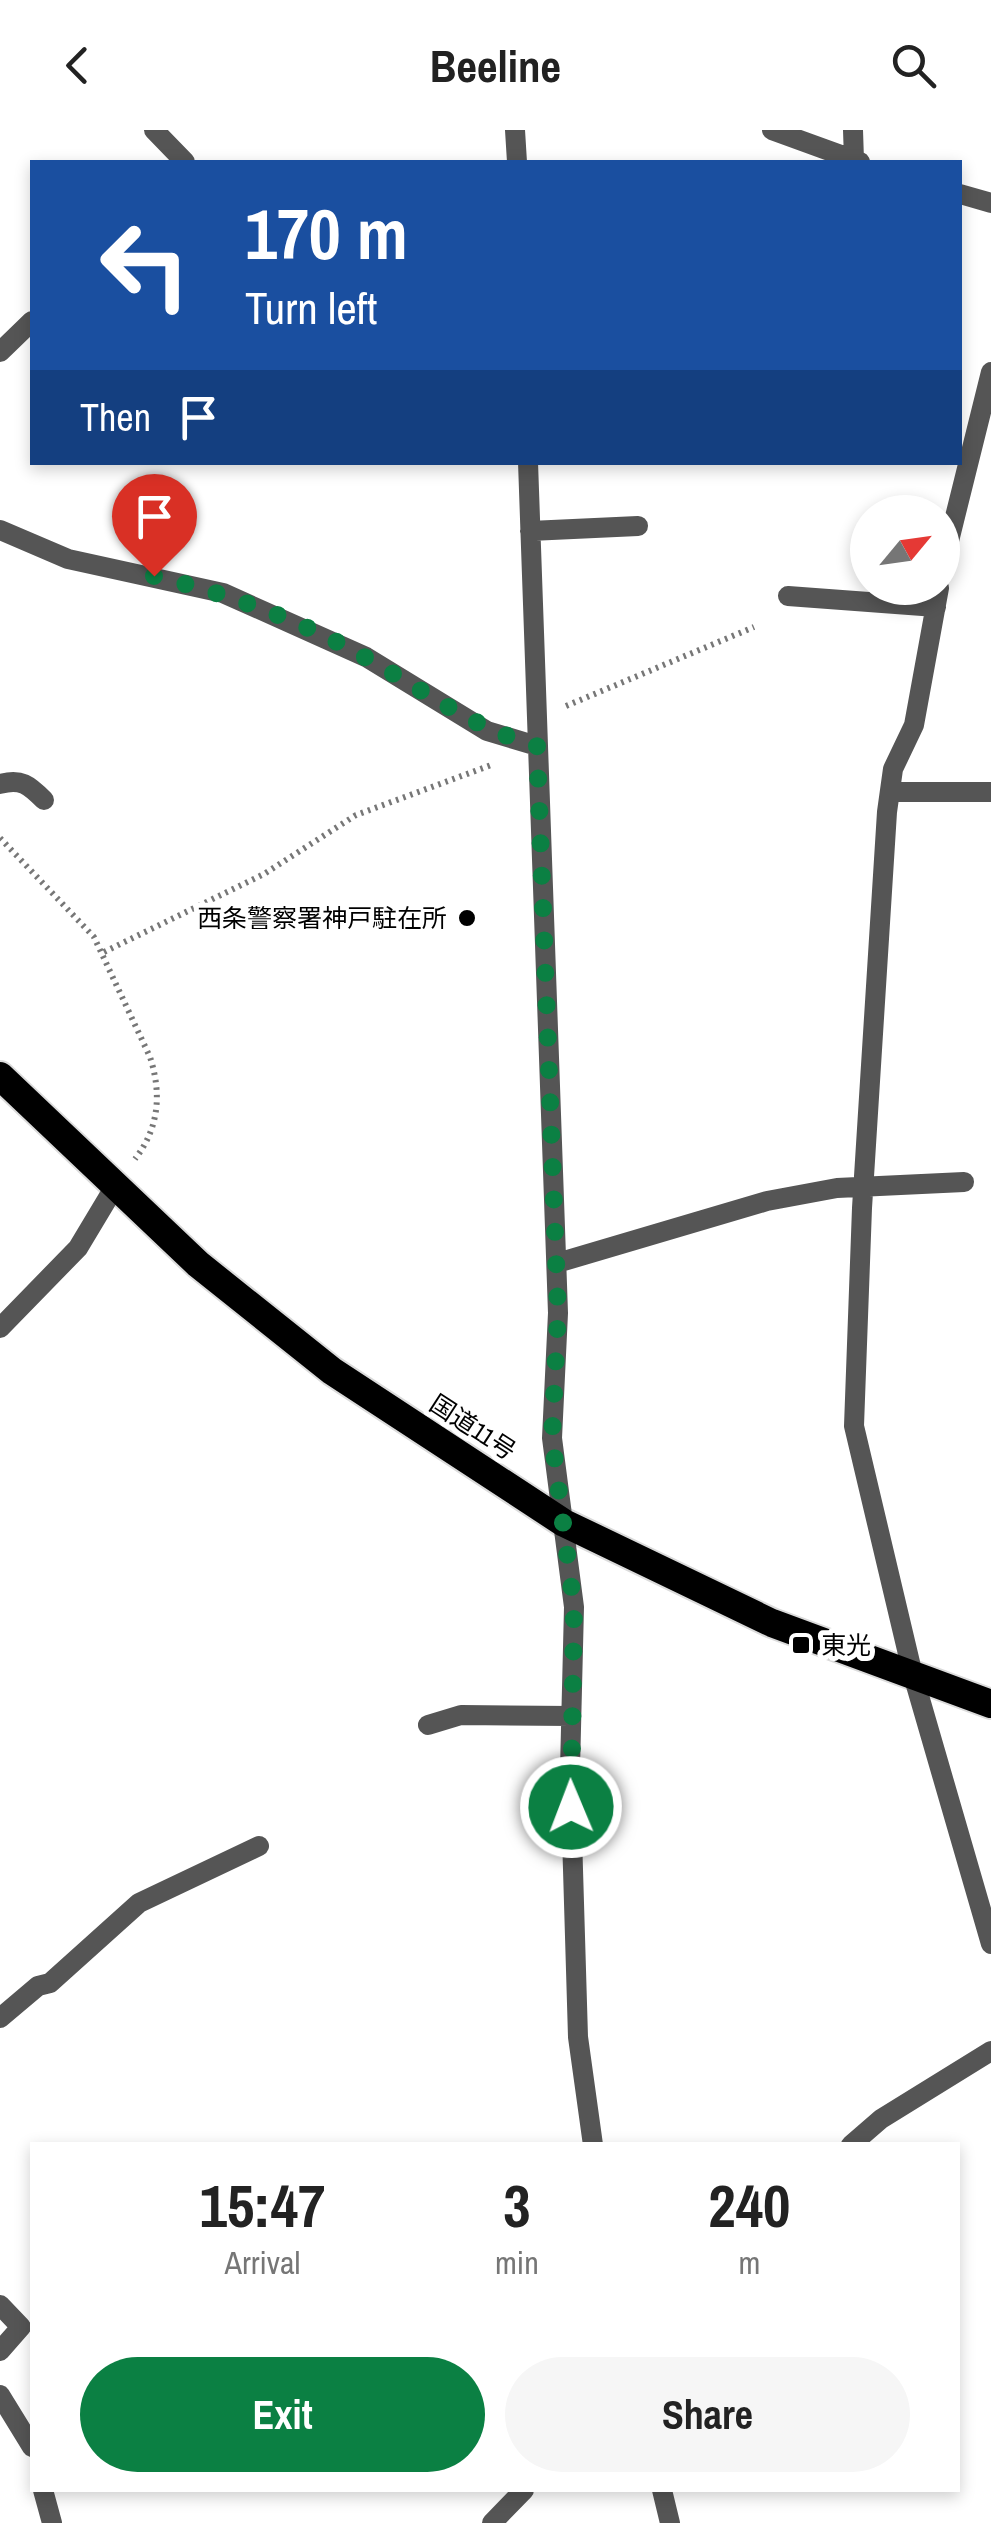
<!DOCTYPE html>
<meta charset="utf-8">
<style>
:root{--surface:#fff;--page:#f6f6f6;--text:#222;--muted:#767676;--accent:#0b8043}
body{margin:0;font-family:"Archivo Narrow","Noto Sans JP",sans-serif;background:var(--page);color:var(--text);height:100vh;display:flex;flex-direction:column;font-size:38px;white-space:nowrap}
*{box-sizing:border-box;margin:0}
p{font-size:32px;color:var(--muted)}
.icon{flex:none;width:55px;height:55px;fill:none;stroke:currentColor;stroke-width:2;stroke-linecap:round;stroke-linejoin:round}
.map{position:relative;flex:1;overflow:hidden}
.drawer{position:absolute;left:30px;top:2012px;width:930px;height:350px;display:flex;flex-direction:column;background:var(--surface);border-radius:0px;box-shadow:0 5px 15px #0003}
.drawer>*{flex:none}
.banner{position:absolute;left:30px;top:30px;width:932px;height:305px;border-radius:0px;box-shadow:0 5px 15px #0003;background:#1a4fa0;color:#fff;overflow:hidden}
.needle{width:65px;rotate:61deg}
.tools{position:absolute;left:850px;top:365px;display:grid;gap:20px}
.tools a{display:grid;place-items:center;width:110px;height:110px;border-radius:50%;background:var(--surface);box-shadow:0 5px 15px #0003;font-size:50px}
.pin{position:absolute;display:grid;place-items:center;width:85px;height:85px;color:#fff;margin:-102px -42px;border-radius:50% 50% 50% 0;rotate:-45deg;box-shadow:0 0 10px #0007}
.pin .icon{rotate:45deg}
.me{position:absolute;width:110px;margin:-55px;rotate:359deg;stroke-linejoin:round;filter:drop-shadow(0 0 8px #0008)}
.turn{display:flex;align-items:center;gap:35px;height:210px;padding:0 50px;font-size:45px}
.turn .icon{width:130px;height:130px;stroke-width:2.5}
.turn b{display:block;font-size:70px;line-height:85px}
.then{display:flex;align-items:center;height:95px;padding:0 50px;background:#0003;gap:20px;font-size:38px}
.eta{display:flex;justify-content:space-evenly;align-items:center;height:170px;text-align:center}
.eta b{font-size:60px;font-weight:700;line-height:70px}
.button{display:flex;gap:20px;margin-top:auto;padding:20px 50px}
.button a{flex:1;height:115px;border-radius:60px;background:var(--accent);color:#fff;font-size:40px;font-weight:700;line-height:115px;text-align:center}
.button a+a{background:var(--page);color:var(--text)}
header{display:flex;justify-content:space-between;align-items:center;height:130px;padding:0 50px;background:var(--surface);font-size:45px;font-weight:700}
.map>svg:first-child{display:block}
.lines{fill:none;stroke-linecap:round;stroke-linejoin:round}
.trunk-casing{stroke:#dbdbdb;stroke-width:32}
.path{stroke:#777;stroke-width:6;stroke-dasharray:2.5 5;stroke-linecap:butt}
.minor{stroke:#555;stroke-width:20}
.trunk{stroke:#000;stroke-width:28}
.route{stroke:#0b8043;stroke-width:18;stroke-dasharray:0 32.4}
.poi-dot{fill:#000;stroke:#fff;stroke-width:4}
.labels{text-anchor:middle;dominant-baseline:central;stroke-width:10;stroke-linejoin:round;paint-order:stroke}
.poi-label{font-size:25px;fill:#000;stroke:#fff;text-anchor:end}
.street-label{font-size:25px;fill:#000;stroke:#fff}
</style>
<header><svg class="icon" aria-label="back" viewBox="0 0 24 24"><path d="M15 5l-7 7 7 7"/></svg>Beeline<svg class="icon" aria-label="search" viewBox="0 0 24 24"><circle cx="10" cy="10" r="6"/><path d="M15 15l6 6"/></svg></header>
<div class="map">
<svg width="991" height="2393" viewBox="0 0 991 2393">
<rect width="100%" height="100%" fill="#fff"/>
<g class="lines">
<g class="trunk-casing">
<path id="trunk" d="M 0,946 L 198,1134 L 332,1241 L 564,1393 L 772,1493 L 991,1574"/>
</g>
<path class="path" d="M 566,576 L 754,497
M 0,708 L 94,807 L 150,927 C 162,964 159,998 135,1029
M 104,822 L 264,744 L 356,685 L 494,634"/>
<path class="minor" d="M 154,0 L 185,32
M 515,0 L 517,32
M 772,0 L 860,32
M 853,0 L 854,30
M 960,64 L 991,73
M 0,222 L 32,191
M 528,332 L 558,1183 L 552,1308 L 574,1477 L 570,1639 L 578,1907 L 593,2015
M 0,400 L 68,429 L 223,463 L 366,527 L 487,601 L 537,616
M 530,401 L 638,396
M 942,439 L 991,242
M 939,458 L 914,595 L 893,639 L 887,682 L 862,1078 L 854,1296 L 913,1545 L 991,1814
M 788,466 L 936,477
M 0,654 C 21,648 29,655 44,670
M 890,662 L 991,662
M 557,1133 L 767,1071 L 837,1058 L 964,1052
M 0,1198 L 78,1118 L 114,1058
M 428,1595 L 461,1585 L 571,1586
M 0,1888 L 38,1856 L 50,1853 L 139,1773 L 259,1716
M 851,2015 L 881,1989 L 991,1921
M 0,2175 L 21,2197 L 0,2221
M 0,2265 L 32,2317
M 43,2360 L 52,2393
M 662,2360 L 670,2393
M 492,2393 L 524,2360"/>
<use href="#trunk" class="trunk"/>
</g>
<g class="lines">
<path class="route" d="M 154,446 C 229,464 301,490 368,529 C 427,562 471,597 537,616 L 558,1183 L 552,1308 L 574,1477 L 571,1677"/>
</g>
<g class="poi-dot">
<circle cx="467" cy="788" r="10"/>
<rect x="791" y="1505" width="20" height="20" rx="5"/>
</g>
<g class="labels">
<g class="poi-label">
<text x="447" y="788">西条警察署神戸駐在所</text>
<text x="821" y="1515" text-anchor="start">東光</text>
</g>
<g class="street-label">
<text transform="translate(473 1297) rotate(33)">国道11号</text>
</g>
</g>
</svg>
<div class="tools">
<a><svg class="needle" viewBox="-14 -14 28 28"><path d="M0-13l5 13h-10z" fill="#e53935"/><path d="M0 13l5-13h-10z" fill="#767676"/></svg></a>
</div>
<div class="pin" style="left:154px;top:446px;background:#d93025"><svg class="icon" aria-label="arrive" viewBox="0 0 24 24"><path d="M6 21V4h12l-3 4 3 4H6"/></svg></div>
<svg class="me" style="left:571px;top:1677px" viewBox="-20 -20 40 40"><circle r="17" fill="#0b8043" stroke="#fff" stroke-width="3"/><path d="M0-11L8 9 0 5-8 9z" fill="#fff"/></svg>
<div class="banner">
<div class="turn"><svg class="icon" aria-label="left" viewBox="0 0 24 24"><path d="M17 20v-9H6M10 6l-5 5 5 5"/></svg><div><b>170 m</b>Turn left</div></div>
<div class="then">Then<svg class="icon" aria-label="arrive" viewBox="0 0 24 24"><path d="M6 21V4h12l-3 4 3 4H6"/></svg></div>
</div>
<section class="drawer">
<div class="eta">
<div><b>15:47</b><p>Arrival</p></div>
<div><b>3</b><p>min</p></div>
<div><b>240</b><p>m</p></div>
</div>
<div class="button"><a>Exit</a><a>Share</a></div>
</section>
</div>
